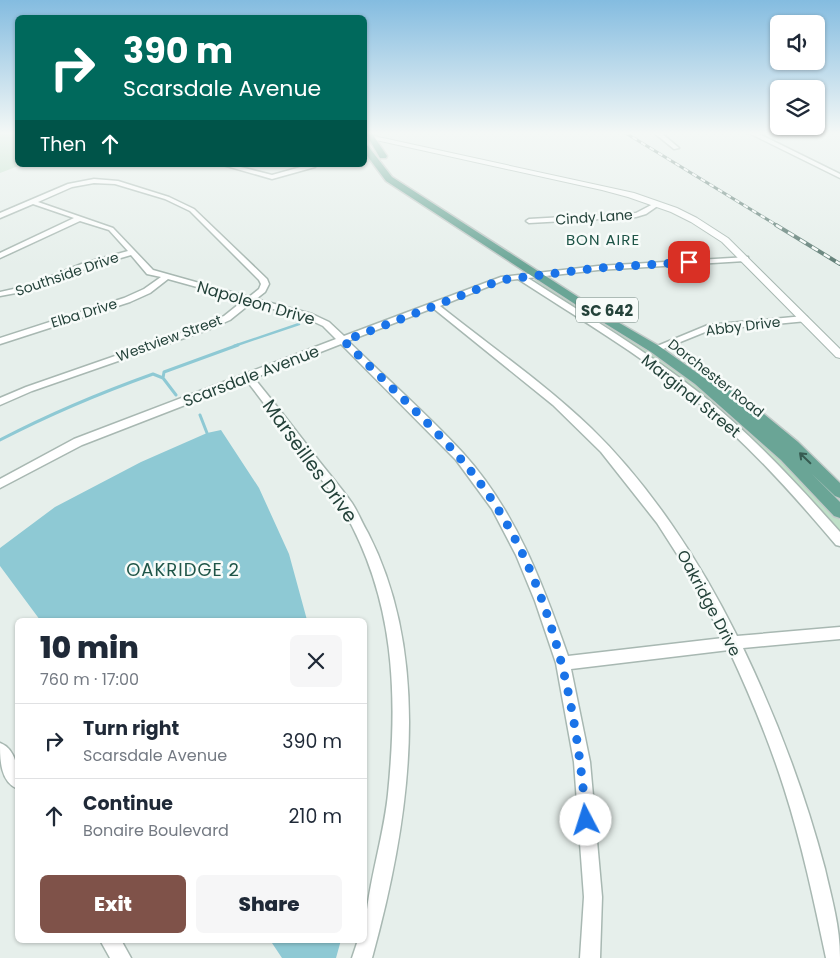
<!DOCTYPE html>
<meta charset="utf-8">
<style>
:root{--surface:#fff;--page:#f6f6f7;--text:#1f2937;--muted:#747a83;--line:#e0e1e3;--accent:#7f5249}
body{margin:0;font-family:Poppins,sans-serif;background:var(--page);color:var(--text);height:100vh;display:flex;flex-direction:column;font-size:19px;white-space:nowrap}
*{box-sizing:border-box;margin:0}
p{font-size:16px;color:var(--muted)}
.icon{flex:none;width:28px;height:28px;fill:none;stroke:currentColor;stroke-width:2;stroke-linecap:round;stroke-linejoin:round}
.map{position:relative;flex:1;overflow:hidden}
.details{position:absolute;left:15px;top:618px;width:352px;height:325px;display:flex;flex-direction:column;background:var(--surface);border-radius:8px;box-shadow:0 1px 4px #0004}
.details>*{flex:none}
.guide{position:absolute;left:15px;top:15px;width:352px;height:152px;border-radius:8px;box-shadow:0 1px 4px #0004;background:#00695c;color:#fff;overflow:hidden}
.fabs{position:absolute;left:770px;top:15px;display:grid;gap:10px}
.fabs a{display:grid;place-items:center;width:55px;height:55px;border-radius:8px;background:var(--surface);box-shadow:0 1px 4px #0004;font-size:25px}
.pin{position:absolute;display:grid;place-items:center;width:42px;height:42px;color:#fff;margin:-21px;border-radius:10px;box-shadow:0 2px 8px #0006}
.me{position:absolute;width:55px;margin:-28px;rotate:355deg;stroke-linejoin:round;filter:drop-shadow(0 0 4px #0008)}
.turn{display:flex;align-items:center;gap:18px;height:105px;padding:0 25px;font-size:22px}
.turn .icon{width:65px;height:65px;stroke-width:2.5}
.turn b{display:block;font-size:35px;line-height:42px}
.then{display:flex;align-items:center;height:48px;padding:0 25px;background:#0003;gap:10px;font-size:19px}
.round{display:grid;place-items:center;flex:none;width:52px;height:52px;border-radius:8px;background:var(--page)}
.summary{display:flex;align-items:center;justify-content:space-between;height:85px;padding:0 25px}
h1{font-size:30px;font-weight:800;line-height:38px}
.primary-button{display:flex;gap:10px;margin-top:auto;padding:10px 25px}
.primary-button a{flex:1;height:58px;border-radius:8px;background:var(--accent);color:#fff;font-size:20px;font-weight:800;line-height:58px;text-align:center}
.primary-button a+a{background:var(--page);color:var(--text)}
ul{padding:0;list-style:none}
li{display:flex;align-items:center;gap:15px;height:75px;padding:0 25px;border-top:1px solid var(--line)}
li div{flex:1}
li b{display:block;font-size:19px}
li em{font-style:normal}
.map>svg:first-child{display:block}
.green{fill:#bfe0c8}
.water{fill:#8ec9d4}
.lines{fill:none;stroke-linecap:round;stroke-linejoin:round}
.stream-far1{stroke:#8ec9d4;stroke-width:2.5}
.stream{stroke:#8ec9d4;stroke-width:3}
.minor-casing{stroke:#a8b8b2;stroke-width:3}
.tertiary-casing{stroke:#a8b8b2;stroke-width:2}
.primary-casing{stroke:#c2cac8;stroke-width:3}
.minor{fill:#fff;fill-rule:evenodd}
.tertiary{fill:#fff;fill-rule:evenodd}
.primary{fill:#6aa596;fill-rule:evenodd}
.rail-far1-casing{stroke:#5f7d75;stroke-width:3}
.rail-casing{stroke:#5f7d75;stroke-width:4}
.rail-far1{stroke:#f7fbf9;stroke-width:2;stroke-dasharray:5;stroke-linecap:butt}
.rail{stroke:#f7fbf9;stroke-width:2.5;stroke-dasharray:7;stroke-linecap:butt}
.oneway{stroke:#365b51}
.route{stroke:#1a73e8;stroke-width:9;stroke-dasharray:0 16.2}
.labels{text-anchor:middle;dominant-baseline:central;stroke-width:5;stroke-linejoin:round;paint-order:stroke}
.far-street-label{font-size:14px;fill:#24423a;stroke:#f7fbf9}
.far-neighbourhood-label{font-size:15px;letter-spacing:1px;fill:#1f5548;stroke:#f7fbf9}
.shield{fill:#f7fbf9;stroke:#637a73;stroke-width:1}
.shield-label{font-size:15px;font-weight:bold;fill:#24423a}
.street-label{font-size:16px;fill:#24423a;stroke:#f7fbf9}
.neighbourhood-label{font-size:18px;letter-spacing:1px;fill:#1f5548;stroke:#f7fbf9}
.near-street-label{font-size:19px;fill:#24423a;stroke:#f7fbf9}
</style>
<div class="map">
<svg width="840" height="958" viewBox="0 0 840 958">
<rect width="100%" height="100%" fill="#e6efeb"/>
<path class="green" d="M 0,132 L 17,132 L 18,165 L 21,165 L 0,173 Z
M 534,280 L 546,283 C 602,319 660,354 712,396 C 757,432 801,477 840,520 L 840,534 L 770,458 L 597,322 Z"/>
<path class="water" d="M 221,430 L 259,488 L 289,554 L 307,620 L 40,620 L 0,566 L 0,548 L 55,507 L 141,462 L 207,433 Z
M 270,940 L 341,940 L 336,958 L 282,958 Z"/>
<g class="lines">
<path class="stream-far1" d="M 234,346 L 299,324"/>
<path class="stream" d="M 176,395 L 163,378 L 164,372 L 238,345
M 200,415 L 207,433
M 0,440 C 50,414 100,393 153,374 L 163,378"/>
<g class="minor-casing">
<path id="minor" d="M 653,132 L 660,132 L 679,148 L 674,149 Z
M 747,132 L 755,132 L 840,174 L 840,178 Z
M 223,165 L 233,165 L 272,175 L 308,165 L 314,165 L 315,167 L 272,179 Z
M 94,179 L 118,181 L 169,197 L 194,209 L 267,279 L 269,284 L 265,292 L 256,299 L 312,314 L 329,322 L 344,336 L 501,277 L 598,266 L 748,257 L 748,261 L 745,261 L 598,270 L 528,278 C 587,316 647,351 702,395 C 753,436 797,484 840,532 L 840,546 L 836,545 C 792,493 747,443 695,400 C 640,354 578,318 518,279 L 502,281 L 440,306 C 490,346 544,383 591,428 C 650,485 701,563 737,636 L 840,627 L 840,639 L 743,648 C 777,719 805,793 825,869 C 832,900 840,926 840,958 L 826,958 C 814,901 802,844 784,788 C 769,741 750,695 729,650 L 571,669 L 590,762 L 602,897 L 600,958 L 580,958 L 584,897 L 574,762 L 556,663 L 535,601 L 516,555 L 492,509 L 456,460 L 341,344 L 254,378 C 276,405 298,433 319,461 C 330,475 342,489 352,503 C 358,512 362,523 368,533 C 434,662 409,824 372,958 L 352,958 L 358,940 L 365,940 C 365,891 383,843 388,794 C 398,694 395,601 344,511 C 336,496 323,482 313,469 C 291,439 269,410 247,381 L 82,445 L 0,488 L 0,479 L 74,439 L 336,339 L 323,326 L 306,318 L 251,303 L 230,320 L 210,329 L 32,391 L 0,405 L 0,398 L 26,387 L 204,325 L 224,316 L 244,300 L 168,279 L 150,293 L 130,302 L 0,344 L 0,338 L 124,298 L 144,289 L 161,277 L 147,274 L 131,255 L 90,267 L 32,290 L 0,296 L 0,292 L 27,286 L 84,263 L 128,251 L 109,230 L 80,221 L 0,258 L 0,253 L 74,218 L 33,204 L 0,218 L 0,213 L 68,184 ZM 94,183 L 115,184 L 165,199 L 190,211 L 259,280 L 261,284 L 259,289 L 249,297 L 153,270 L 113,228 L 38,202 L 72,187 ZM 433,308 L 553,405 L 601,452 L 657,523 L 682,562 L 723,638 L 568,656 C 543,584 515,510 463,453 C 427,414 386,378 348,341 Z
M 657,202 L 660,204 L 659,205 L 646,214 L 636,217 L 529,223 L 526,221 L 529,219 L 636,213 Z
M 804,316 L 807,317 L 807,321 L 710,330 L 658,351 L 655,352 L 650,349 L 708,325 Z
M 0,743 C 18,750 18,773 18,789 C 0,782 0,759 0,743 Z
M 100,940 L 121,940 L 131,958 L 110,958 Z"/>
</g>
<g class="tertiary-casing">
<path id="tertiary" d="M 369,135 L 602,186 L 634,193 L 677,208 L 697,218 L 728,238 L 840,349 L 840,358 L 836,357 L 722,242 L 691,222 L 671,212 L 628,197 L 602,190 L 367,138 L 366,137 Z"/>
</g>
<g class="primary-casing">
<path id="primary" d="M 365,132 L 371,132 L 387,156 L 386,158 L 380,158 Z
M 365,146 L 368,146 L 392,177 L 609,317 L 659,346 L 710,382 L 710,378 L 720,378 L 798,442 L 840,483 L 840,498 L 835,496 L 812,474 L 840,502 L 840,518 L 834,516 L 781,460 L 695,384 L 651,352 L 601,321 L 386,181 L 365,153 Z"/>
</g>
<use href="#minor" class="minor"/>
<use href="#tertiary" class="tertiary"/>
<use href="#primary" class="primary"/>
<g class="rail-far1-casing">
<path id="rail-far1" d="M 624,132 L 778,226"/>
</g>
<g class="rail-casing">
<path id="rail" d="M 776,225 L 840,264"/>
</g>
<use href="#rail-far1" class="rail-far1"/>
<use href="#rail" class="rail"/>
</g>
<defs><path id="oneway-shaft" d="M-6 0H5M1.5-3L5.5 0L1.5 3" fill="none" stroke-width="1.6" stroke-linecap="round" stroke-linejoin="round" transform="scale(1.25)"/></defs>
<use class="oneway" href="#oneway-shaft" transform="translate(805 458) rotate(-136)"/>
<linearGradient id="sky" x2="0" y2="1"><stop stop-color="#84bce0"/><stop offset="0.5" stop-color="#f4f8f6"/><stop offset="1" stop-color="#f4f8f6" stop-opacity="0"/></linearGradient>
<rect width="840" height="266" fill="url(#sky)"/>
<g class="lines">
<path class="route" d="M 586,820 C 576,693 546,555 459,457 C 423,416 382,379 344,341 L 501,280 L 598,268 L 689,262"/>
</g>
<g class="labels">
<g class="far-street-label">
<text transform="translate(594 217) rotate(-4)">Cindy Lane</text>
<text transform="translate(67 274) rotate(-19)">Southside Drive</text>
<text transform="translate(84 313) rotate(-17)">Elba Drive</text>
<text transform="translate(743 326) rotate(-7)">Abby Drive</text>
<text transform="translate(169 338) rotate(-20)">Westview Street</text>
<text transform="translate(716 378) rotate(38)">Dorchester Road</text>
</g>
<g class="far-neighbourhood-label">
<text x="603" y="239">BON AIRE</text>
</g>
<rect class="shield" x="576" y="297.5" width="62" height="25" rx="4"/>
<g class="shield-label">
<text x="607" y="310">SC 642</text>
</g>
<g class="street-label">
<text transform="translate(256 303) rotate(16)">Napoleon Drive</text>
<text transform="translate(251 376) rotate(-21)">Scarsdale Avenue</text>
<text transform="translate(691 396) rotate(39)">Marginal Street</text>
<text transform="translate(709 603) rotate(62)">Oakridge Drive</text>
</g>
<g class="neighbourhood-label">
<text x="183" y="569">OAKRIDGE 2</text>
</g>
<g class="near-street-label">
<text transform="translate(310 461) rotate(54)">Marseilles Drive</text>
</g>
</g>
</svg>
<div class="fabs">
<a><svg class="icon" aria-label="sound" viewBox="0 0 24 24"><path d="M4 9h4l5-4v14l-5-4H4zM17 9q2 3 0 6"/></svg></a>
<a><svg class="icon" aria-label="layers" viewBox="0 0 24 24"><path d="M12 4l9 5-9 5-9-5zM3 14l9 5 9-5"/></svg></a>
</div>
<div class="pin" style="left:689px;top:262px;background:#d93025"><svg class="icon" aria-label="arrive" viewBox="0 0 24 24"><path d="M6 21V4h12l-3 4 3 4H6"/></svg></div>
<svg class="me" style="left:586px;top:820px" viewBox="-20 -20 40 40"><circle r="19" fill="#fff"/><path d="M0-13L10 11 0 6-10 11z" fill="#1a73e8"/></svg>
<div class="guide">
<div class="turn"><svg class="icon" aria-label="right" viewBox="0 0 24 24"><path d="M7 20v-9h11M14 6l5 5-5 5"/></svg><div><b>390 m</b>Scarsdale Avenue</div></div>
<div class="then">Then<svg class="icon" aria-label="ahead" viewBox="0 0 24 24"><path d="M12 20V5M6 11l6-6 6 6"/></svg></div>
</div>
<section class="details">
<div class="summary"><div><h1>10 min</h1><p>760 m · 17:00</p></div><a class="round"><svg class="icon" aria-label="close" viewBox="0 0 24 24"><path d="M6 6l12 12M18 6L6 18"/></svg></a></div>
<ul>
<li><svg class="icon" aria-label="right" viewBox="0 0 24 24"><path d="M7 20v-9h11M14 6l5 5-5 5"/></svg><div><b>Turn right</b><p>Scarsdale Avenue</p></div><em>390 m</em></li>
<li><svg class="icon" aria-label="ahead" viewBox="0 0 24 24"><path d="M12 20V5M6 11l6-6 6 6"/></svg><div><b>Continue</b><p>Bonaire Boulevard</p></div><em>210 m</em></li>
</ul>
<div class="primary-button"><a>Exit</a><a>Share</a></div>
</section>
</div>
